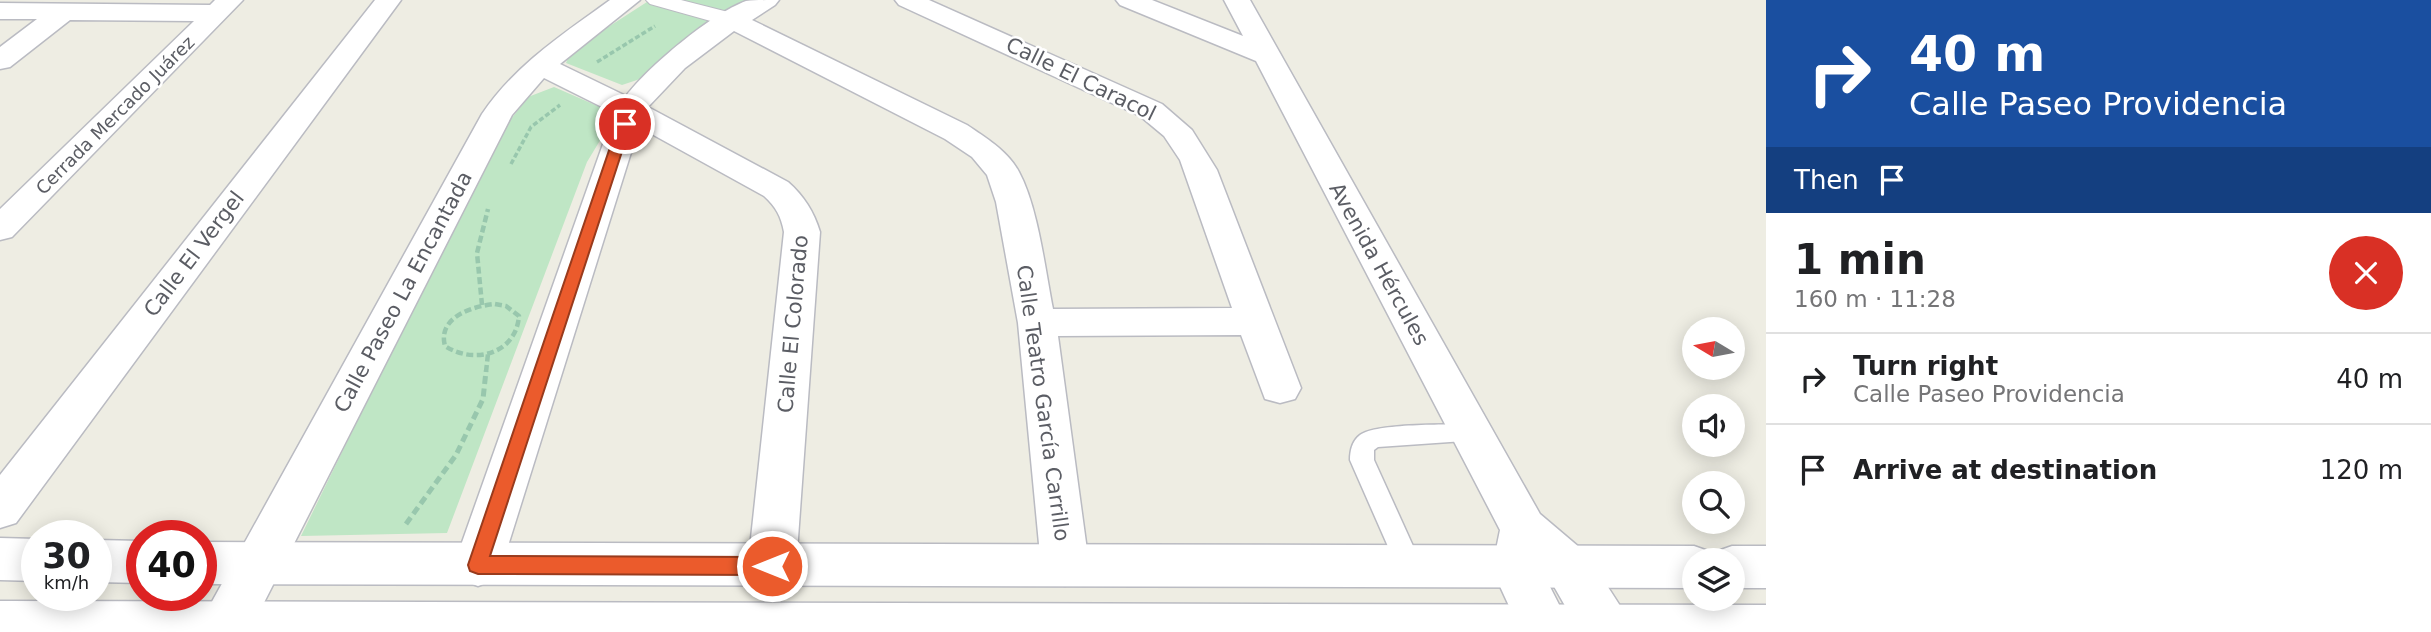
<!DOCTYPE html>
<meta charset="utf-8">
<style>
:root{--surface:#fff;--page:#f2f2f2;--text:#202124;--muted:#757577;--line:#e0e0e0}
body{margin:0;font-family:"DejaVu Sans",sans-serif;background:var(--page);color:var(--text);height:100vh;display:flex;flex-direction:column;font-size:26px;white-space:nowrap}
*{box-sizing:border-box;margin:0}
p{font-size:23px;color:var(--muted)}
.icon{flex:none;width:38px;height:38px;fill:none;stroke:currentColor;stroke-width:2;stroke-linecap:round;stroke-linejoin:round}
.map{position:relative;flex:1;overflow:hidden}
.panel{display:flex;flex-direction:column;background:var(--surface);width:665px}
.panel>*{flex:none}
.banner{background:#1a4fa0;color:#fff;overflow:hidden}
.needle{width:46px;rotate:280deg}
.controls{position:absolute;left:1682px;top:317px;display:grid;gap:14px}
.controls a{display:grid;place-items:center;width:63px;height:63px;border-radius:50%;background:var(--surface);box-shadow:0 4px 18px #0003;font-size:35px}
.speed{position:absolute;left:21px;top:520px;display:flex;gap:14px;font-size:35px;font-weight:700;text-align:center}
.speed>*{display:grid;place-content:center;width:91px;height:91px;border-radius:50%;background:var(--surface);box-shadow:0 4px 18px #0003;line-height:1}
.speed small{font-size:18px;font-weight:400}
.speed .limit{border:10px solid #d22;background:#fff;color:#111}
.pin{position:absolute;display:grid;place-items:center;width:60px;height:60px;color:#fff;margin:-30px;border:4px solid #fff;border-radius:50%;box-shadow:0 2px 7px #0007}
.me{position:absolute;width:77px;margin:-38px;rotate:270deg;stroke-linejoin:round;filter:drop-shadow(0 0 5px #0008)}
.turn{display:flex;align-items:center;gap:24px;height:147px;padding:0 28px;font-size:32px}
.turn .icon{width:91px;height:91px;stroke-width:2.5}
.turn b{display:block;font-size:49px;line-height:60px}
.then{display:flex;align-items:center;height:66px;padding:0 28px;background:#0003;gap:14px;font-size:26px}
.round{display:grid;place-items:center;flex:none;width:74px;height:74px;border-radius:37px;background:var(--page)}
.head{display:flex;align-items:center;justify-content:space-between;height:119px;padding:0 28px}
h1{font-size:42px;font-weight:700;line-height:52px}
ul{padding:0;list-style:none}
li{display:flex;align-items:center;gap:21px;height:91px;padding:0 28px;border-top:2px solid var(--line)}
li div{flex:1}
li b{display:block;font-size:26px}
li em{font-style:normal}
main{display:flex;flex:1;min-height:0}
.map>svg:first-child{display:block}
.green{fill:#bfe6c5}
.lines{fill:none;stroke-linecap:round;stroke-linejoin:round}
.service-casing{stroke:#babbc2;stroke-width:3}
.pedestrian-casing{stroke:#babbc2;stroke-width:2}
.minor-casing{stroke:#babbc2;stroke-width:3}
.tertiary-casing{stroke:#babbc2;stroke-width:3}
.path-far2{stroke:#98c7ad;stroke-width:3.5;stroke-dasharray:5 2.5;stroke-linecap:butt}
.path-far1{stroke:#98c7ad;stroke-width:4.5;stroke-dasharray:7 3.5;stroke-linecap:butt}
.path{stroke:#98c7ad;stroke-width:5;stroke-dasharray:8 4.5;stroke-linecap:butt}
.service{fill:#fff;fill-rule:evenodd}
.pedestrian{fill:#fff;fill-rule:evenodd}
.minor{fill:#fff;fill-rule:evenodd}
.tertiary{fill:#fff;fill-rule:evenodd}
.route{fill:#eb5b2c;stroke:#993b1d;stroke-width:2}
.labels{text-anchor:middle;dominant-baseline:central;stroke-width:5;stroke-linejoin:round;paint-order:stroke}
.far-street-label{font-size:18px;fill:#5b5d64;stroke:#fff}
.street-label{font-size:21px;fill:#5b5d64;stroke:#fff}
</style>
<main>
<div class="map">
<svg width="1766" height="632" viewBox="0 0 1766 632">
<rect width="100%" height="100%" fill="#eeede3"/>
<path class="green" d="M 650,0 L 753,0 L 687,40 L 646,77 L 622,85 L 566,63 L 571,51 Z
M 554,87 L 616,114 L 587,162 L 447,533 L 301,536 L 494,141 L 528,97 Z"/>
<g class="lines">
<g class="service-casing">
<path id="service" d="M 1471,424 L 1479,426 L 1483,433 L 1479,440 L 1378,447 L 1374,450 L 1374,460 L 1423,568 L 1419,576 L 1410,580 L 1401,576 L 1350,460 C 1350,451 1352,441 1360,435 C 1376,423 1448,425 1471,424 Z"/>
</g>
<g class="pedestrian-casing">
<path id="pedestrian" d="M 646,0 L 681,0 L 740,15 L 743,20 L 740,25 L 732,27 L 650,4 Z"/>
</g>
<g class="minor-casing">
<path id="minor" d="M 215,0 L 243,0 L 12,237 L 0,240 L 0,209 L 194,21 L 70,20 L 10,67 L 0,69 L 0,47 L 37,19 L 0,19 L 0,3 L 210,5 Z
M 375,0 L 401,0 L 16,523 L 0,528 L 0,475 Z
M 610,0 L 640,0 L 560,64 L 626,96 C 649,66 711,14 746,1 C 755,0 769,0 779,0 L 775,5 L 752,20 L 967,125 C 986,138 1008,151 1019,172 C 1038,207 1045,269 1053,309 L 1232,308 L 1180,160 L 1164,136 L 1140,116 L 899,5 L 895,0 L 929,0 L 1162,104 L 1192,130 L 1217,170 L 1301,388 L 1295,399 L 1280,403 L 1265,399 L 1241,335 L 1058,336 L 1089,565 L 1082,580 L 1065,586 L 1048,580 L 1041,565 L 1018,323 L 996,202 L 987,175 L 972,157 L 945,139 L 734,31 L 685,68 L 648,107 L 788,182 C 804,196 814,212 820,232 L 796,566 L 789,581 L 772,587 L 755,581 L 748,566 L 784,232 C 781,216 776,207 764,196 L 639,127 L 502,565 L 495,580 L 478,586 L 461,580 L 454,565 L 614,113 L 544,78 L 512,115 L 249,632 L 205,632 L 202,624 L 209,607 L 482,114 C 515,65 563,34 610,0 Z
M 1116,0 L 1152,0 L 1243,36 L 1224,0 L 1250,0 L 1540,514 L 1586,553 L 1626,615 L 1634,632 L 1580,632 L 1552,583 L 1545,577 L 1573,632 L 1521,632 L 1492,569 L 1500,530 L 1256,61 L 1120,5 Z"/>
</g>
<g class="tertiary-casing">
<path id="tertiary" d="M 0,538 L 37,539 L 37,581 L 0,580 Z
M 96,540 L 142,541 L 142,583 L 96,582 Z
M 201,542 L 1694,546 L 1711,552 L 1713,556 L 1715,552 L 1732,546 L 1766,546 L 1766,588 L 1732,588 L 1732,560 L 1694,560 L 1694,588 L 201,584 Z
M 0,601 L 1766,605 L 1766,632 L 0,632 Z"/>
</g>
<path class="path-far2" d="M 597,62 L 655,26
M 511,164 L 531,127 L 560,105"/>
<path class="path-far1" d="M 495,304 L 506,306 L 519,316 C 516,354 474,365 445,346 C 437,317 473,306 495,304 Z
M 482,305 L 477,253 L 488,209
M 486,372 L 488,354"/>
<path class="path" d="M 406,524 L 456,455 L 483,399 L 486,371"/>
<use href="#service" class="service"/>
<use href="#pedestrian" class="pedestrian"/>
<use href="#minor" class="minor"/>
<use href="#tertiary" class="tertiary"/>
</g>
<path class="route" d="M 625,120 L 631,124 L 490,556 L 772,557 L 779,560 L 782,566 L 779,573 L 772,575 L 478,574 L 470,571 L 468,565 L 618,124 Z"/>
<g class="labels">
<g class="far-street-label">
<text transform="translate(115 115) rotate(-45)">Cerrada Mercado Juárez</text>
</g>
<g class="street-label">
<text transform="translate(1081 79) rotate(26)">Calle El Caracol</text>
<text transform="translate(194 254) rotate(-53)">Calle El Vergel</text>
<text transform="translate(1379 264) rotate(61)">Avenida Hércules</text>
<text transform="translate(403 292) rotate(-62)">Calle Paseo La Encantada</text>
<text transform="translate(793 324) rotate(-85)">Calle El Colorado</text>
<text transform="translate(1043 403) rotate(82)">Calle Teatro García Carrillo</text>
</g>
</g>
</svg>
<div class="controls">
<a><svg class="needle" viewBox="-14 -14 28 28"><path d="M0-13l5 13h-10z" fill="#e53935"/><path d="M0 13l5-13h-10z" fill="#757577"/></svg></a>
<a><svg class="icon" aria-label="sound" viewBox="0 0 24 24"><path d="M4 9h4l5-4v14l-5-4H4zM17 9q2 3 0 6"/></svg></a>
<a><svg class="icon" aria-label="search" viewBox="0 0 24 24"><circle cx="10" cy="10" r="6"/><path d="M15 15l6 6"/></svg></a>
<a><svg class="icon" aria-label="layers" viewBox="0 0 24 24"><path d="M12 4l9 5-9 5-9-5zM3 14l9 5 9-5"/></svg></a>
</div>
<div class="speed"><div>30<small>km/h</small></div><div class="limit">40</div></div>
<div class="pin" style="left:625px;top:124px;background:#d93025"><svg class="icon" aria-label="arrive" viewBox="0 0 24 24"><path d="M6 21V4h12l-3 4 3 4H6"/></svg></div>
<svg class="me" style="left:772px;top:566px" viewBox="-20 -20 40 40"><circle r="17" fill="#eb5b2c" stroke="#fff" stroke-width="3"/><path d="M0-11L8 9 0 5-8 9z" fill="#fff"/></svg>
</div>
<section class="panel">
<div class="banner">
<div class="turn"><svg class="icon" aria-label="right" viewBox="0 0 24 24"><path d="M7 20v-9h11M14 6l5 5-5 5"/></svg><div><b>40 m</b>Calle Paseo Providencia</div></div>
<div class="then">Then<svg class="icon" aria-label="arrive" viewBox="0 0 24 24"><path d="M6 21V4h12l-3 4 3 4H6"/></svg></div>
</div>
<div class="head"><div><h1>1 min</h1><p>160 m · 11:28</p></div><a class="round" style="background:#d93025;color:#fff"><svg class="icon" aria-label="close" viewBox="0 0 24 24"><path d="M6 6l12 12M18 6L6 18"/></svg></a></div>
<ul>
<li><svg class="icon" aria-label="right" viewBox="0 0 24 24"><path d="M7 20v-9h11M14 6l5 5-5 5"/></svg><div><b>Turn right</b><p>Calle Paseo Providencia</p></div><em>40 m</em></li>
<li><svg class="icon" aria-label="arrive" viewBox="0 0 24 24"><path d="M6 21V4h12l-3 4 3 4H6"/></svg><div><b>Arrive at destination</b></div><em>120 m</em></li>
</ul>
</section>
</main>
